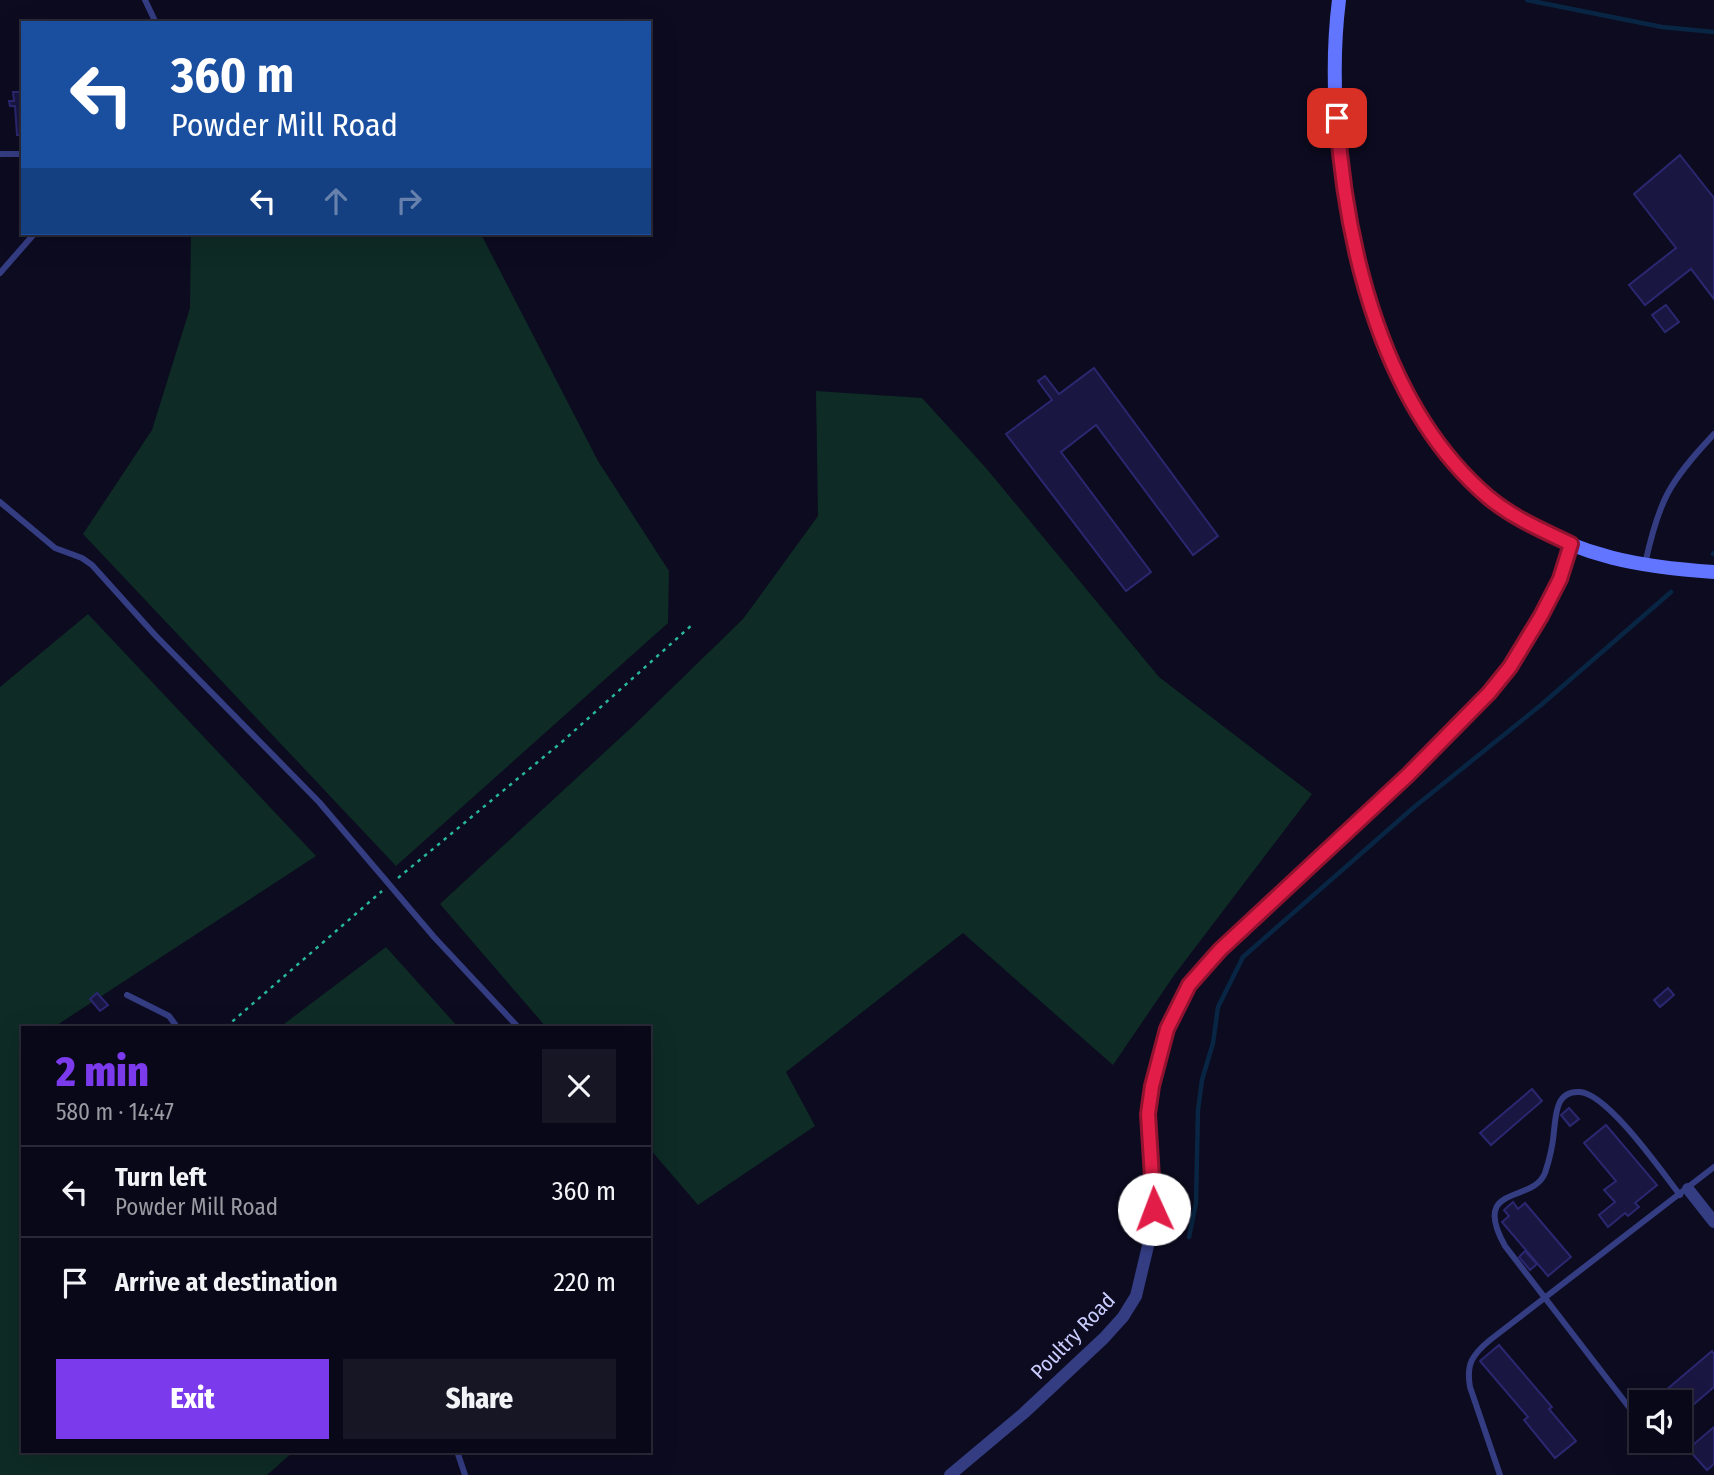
<!DOCTYPE html>
<meta charset="utf-8">
<style>
:root{--surface:#090818;--page:#171625;--text:#f1f3f6;--muted:#999aa2;--line:#292937;--accent:#7c3aed}
body{margin:0;font-family:"Fira Sans Condensed",sans-serif;background:var(--page);color:var(--text);height:100vh;display:flex;flex-direction:column;font-size:26px;white-space:nowrap}
*{box-sizing:border-box;margin:0}
p{font-size:23px;color:var(--muted)}
.icon{flex:none;width:38px;height:38px;fill:none;stroke:currentColor;stroke-width:2;stroke-linecap:round;stroke-linejoin:round}
.map{position:relative;flex:1;overflow:hidden}
.details{position:absolute;left:21px;top:1026px;width:630px;height:427px;display:flex;flex-direction:column;background:var(--surface);border-radius:0px;box-shadow:0 7px 28px #0002,0 0 0 2px var(--line)}
.details>*{flex:none}
.hud{position:absolute;left:21px;top:21px;width:630px;height:214px;border-radius:0px;box-shadow:0 7px 28px #0002,0 0 0 2px var(--line);background:#1a4fa0;color:#fff;overflow:hidden}
.tools{position:absolute;left:1629px;top:1390px;display:grid;gap:14px}
.tools a{display:grid;place-items:center;width:63px;height:63px;border-radius:0px;background:var(--surface);box-shadow:0 7px 28px #0002,0 0 0 2px var(--line);font-size:35px}
.pin{position:absolute;display:grid;place-items:center;width:60px;height:60px;color:#fff;margin:-30px;border-radius:14px;box-shadow:0 4px 10px #0006}
.me{position:absolute;width:77px;margin:-38px;rotate:358deg;stroke-linejoin:round;filter:drop-shadow(0 0 5px #0008)}
.turn{display:flex;align-items:center;gap:24px;height:147px;padding:0 35px;font-size:32px}
.turn .icon{width:91px;height:91px;stroke-width:2.5}
.turn b{display:block;font-size:49px;line-height:60px}
.lanes{display:flex;align-items:center;height:66px;padding:0 35px;background:#0003;justify-content:center;gap:35px;direction:ltr}
.lanes .off{opacity:.35}
.round{display:grid;place-items:center;flex:none;width:74px;height:74px;border-radius:0px;background:var(--page)}
.headline{display:flex;align-items:center;justify-content:space-between;height:119px;padding:0 35px}
h1{font-size:42px;font-weight:800;line-height:52px;color:var(--accent)}
.primary-button{display:flex;gap:14px;margin-top:auto;padding:14px 35px}
.primary-button a{flex:1;height:80px;border-radius:0px;background:var(--accent);color:#fff;font-size:28px;font-weight:800;line-height:80px;text-align:center}
.primary-button a+a{background:var(--page);color:var(--text)}
ul{padding:0;list-style:none}
li{display:flex;align-items:center;gap:21px;height:91px;padding:0 35px;border-top:2px solid var(--line)}
li div{flex:1}
li b{display:block;font-size:26px}
li em{font-style:normal}
.map>svg:first-child{display:block}
.green{fill:#0e2b25}
.lines{fill:none;stroke-linecap:round;stroke-linejoin:round}
.stream{stroke:#082643;stroke-width:4.5}
.building{fill:#191742;stroke:#2b2770;stroke-width:2}
.path{stroke:#27b799;stroke-width:2.5;stroke-dasharray:3.5 5;stroke-linecap:butt}
.lane{stroke:#343c82;stroke-width:6}
.street{stroke:#343c82;stroke-width:12}
.secondary{stroke:#6275ff;stroke-width:14}
.route-casing{stroke:#92132f;stroke-width:18}
.route{stroke:#e11d48;stroke-width:12}
.labels{text-anchor:middle;dominant-baseline:central;stroke-width:7;stroke-linejoin:round;paint-order:stroke}
.street-label{font-size:21px;fill:#cbcdff;stroke:#0c0b20}
</style>
<div class="map">
<svg width="1714" height="1475" viewBox="0 0 1714 1475">
<rect width="100%" height="100%" fill="#0c0b20"/>
<path class="green" d="M 191,233 L 477,233 L 483,238 L 598,461 L 669,571 L 668,623 L 396,866 L 83,534 L 152,430 L 190,308 Z
M 816,391 L 922,398 L 986,468 L 1159,677 L 1312,794 L 1175,974 L 1113,1065 L 963,933 L 786,1072 L 815,1126 L 698,1205 L 649,1148 L 649,1027 L 546,1027 L 440,904 L 632,727 L 743,619 L 818,516 Z
M 88,614 L 316,856 L 54,1027 L 23,1027 L 23,1451 L 294,1451 L 267,1475 L 0,1475 L 0,687 Z
M 386,947 L 458,1027 L 280,1027 Z"/>
<g class="lines">
<path class="stream" d="M 1527,0 L 1662,27 L 1714,32
M 1713,554 L 1714,553
M 1189,1237 L 1196,1203 L 1198,1110 L 1202,1080 L 1213,1043 L 1218,1007 L 1243,957 L 1413,808 L 1541,705 L 1671,592"/>
</g>
<path class="building" d="M 13,92 L 23,92 L 23,135 L 17,135 L 15,106 L 10,106 L 9,101 L 14,101 Z
M 1680,155 L 1714,198 L 1714,299 L 1691,269 L 1645,305 L 1629,285 L 1676,248 L 1634,194 Z
M 1666,305 L 1679,322 L 1665,332 L 1652,315 Z
M 1094,368 L 1218,536 L 1193,555 L 1096,425 L 1061,452 L 1151,572 L 1126,591 L 1006,434 L 1052,400 L 1038,381 L 1045,376 L 1059,394 Z
M 1668,988 L 1674,995 L 1660,1007 L 1654,1000 Z
M 97,993 L 108,1005 L 100,1011 L 90,999 Z
M 1532,1089 L 1542,1101 L 1491,1145 L 1480,1133 Z
M 1569,1108 L 1579,1119 L 1570,1126 L 1561,1115 Z
M 1606,1125 L 1657,1185 L 1635,1203 L 1639,1207 L 1628,1216 L 1625,1213 L 1608,1227 L 1599,1215 L 1615,1202 L 1604,1190 L 1616,1181 L 1584,1143 Z
M 1513,1202 L 1518,1209 L 1525,1203 L 1571,1257 L 1548,1276 L 1502,1222 L 1509,1216 L 1504,1210 Z
M 1525,1251 L 1537,1264 L 1530,1270 L 1519,1257 Z
M 1499,1345 L 1552,1407 L 1549,1409 L 1576,1441 L 1555,1458 L 1524,1420 L 1528,1417 L 1480,1361 Z
M 1712,1351 L 1714,1354 L 1714,1387 L 1680,1416 L 1680,1402 L 1652,1402 Z
M 1714,1427 L 1714,1464 L 1707,1470 L 1688,1449 Z"/>
<g class="lines">
<path class="path" d="M 398,878 L 563,741 L 693,624
M 226,1027 L 382,891"/>
<path class="lane" d="M 145,0 L 156,23
M 0,154 L 23,154
M 0,273 L 35,233
M 0,502 L 55,548 L 82,558 L 92,565 L 155,635 L 319,802 L 434,937 L 518,1027
M 1645,564 C 1659,500 1669,482 1714,434
M 127,995 L 169,1016 L 177,1027
M 1642,1424 L 1505,1246 C 1470,1183 1533,1204 1545,1173 C 1549,1161 1553,1144 1554,1131 C 1556,1114 1556,1090 1580,1092 C 1608,1094 1662,1172 1680,1195
M 457,1451 L 465,1475
M 1500,1475 L 1470,1387 C 1466,1364 1472,1355 1490,1340 L 1714,1167"/>
<path class="street" d="M 1688,1189 L 1714,1222
M 950,1475 L 1024,1413 L 1104,1338 L 1123,1317 L 1136,1296 L 1153,1225 L 1148,1114 L 1156,1063 L 1167,1029 L 1189,985 L 1220,950 L 1408,775 L 1489,693 L 1510,667 L 1541,616 L 1560,579 L 1571,544"/>
<path class="secondary" d="M 1339,0 C 1319,157 1369,432 1517,518 C 1583,557 1639,567 1714,572"/>
</g>
<g class="lines">
<g class="route-casing">
<path id="route" d="M 1154,1209 L 1148,1114 L 1152,1086 L 1167,1029 L 1189,985 L 1220,950 L 1408,775 L 1489,693 L 1510,667 L 1541,616 L 1560,579 L 1571,544 C 1542,530 1513,518 1488,497 C 1384,408 1346,251 1337,118"/>
</g>
<use href="#route" class="route"/>
</g>
<g class="labels">
<g class="street-label">
<text transform="translate(1073 1336) rotate(-46)">Poultry Road</text>
</g>
</g>
</svg>
<div class="tools">
<a><svg class="icon" aria-label="sound" viewBox="0 0 24 24"><path d="M4 9h4l5-4v14l-5-4H4zM17 9q2 3 0 6"/></svg></a>
</div>
<div class="pin" style="left:1337px;top:118px;background:#d93025"><svg class="icon" aria-label="arrive" viewBox="0 0 24 24"><path d="M6 21V4h12l-3 4 3 4H6"/></svg></div>
<svg class="me" style="left:1154px;top:1209px" viewBox="-20 -20 40 40"><circle r="19" fill="#fff"/><path d="M0-13L10 11 0 6-10 11z" fill="#e11d48"/></svg>
<div class="hud">
<div class="turn"><svg class="icon" aria-label="left" viewBox="0 0 24 24"><path d="M17 20v-9H6M10 6l-5 5 5 5"/></svg><div><b>360 m</b>Powder Mill Road</div></div>
<div class="lanes"><svg class="icon" aria-label="left" viewBox="0 0 24 24"><path d="M17 20v-9H6M10 6l-5 5 5 5"/></svg><svg class="icon off" aria-label="ahead" viewBox="0 0 24 24"><path d="M12 20V5M6 11l6-6 6 6"/></svg><svg class="icon off" aria-label="right" viewBox="0 0 24 24"><path d="M7 20v-9h11M14 6l5 5-5 5"/></svg></div>
</div>
<section class="details">
<div class="headline"><div><h1>2 min</h1><p>580 m · 14:47</p></div><a class="round"><svg class="icon" aria-label="close" viewBox="0 0 24 24"><path d="M6 6l12 12M18 6L6 18"/></svg></a></div>
<ul>
<li><svg class="icon" aria-label="left" viewBox="0 0 24 24"><path d="M17 20v-9H6M10 6l-5 5 5 5"/></svg><div><b>Turn left</b><p>Powder Mill Road</p></div><em>360 m</em></li>
<li><svg class="icon" aria-label="arrive" viewBox="0 0 24 24"><path d="M6 21V4h12l-3 4 3 4H6"/></svg><div><b>Arrive at destination</b></div><em>220 m</em></li>
</ul>
<div class="primary-button"><a>Exit</a><a>Share</a></div>
</section>
</div>
